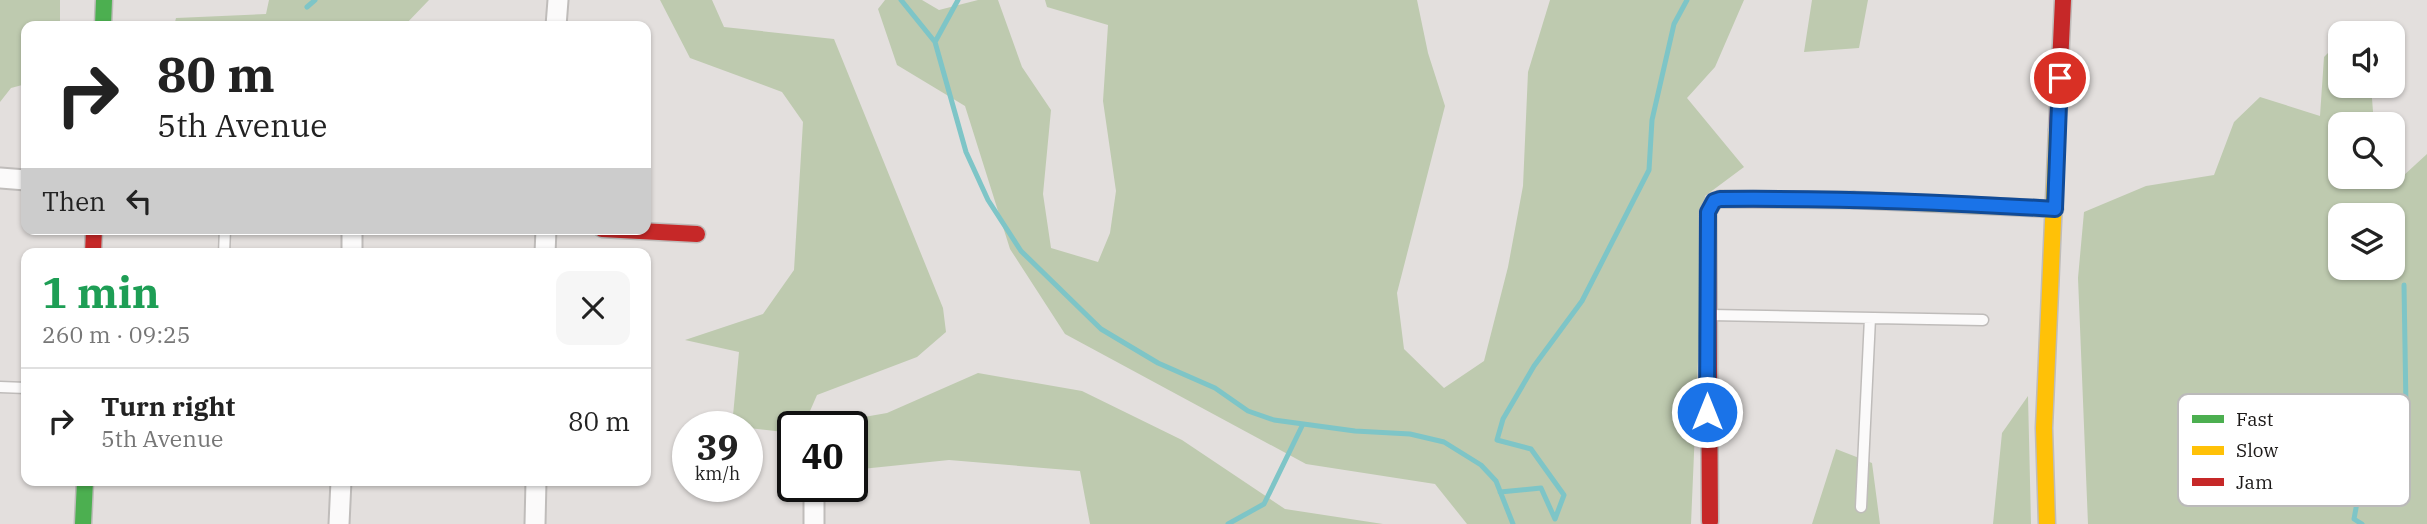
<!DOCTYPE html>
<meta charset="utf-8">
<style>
:root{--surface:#fff;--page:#f6f6f6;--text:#222;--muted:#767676;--line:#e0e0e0}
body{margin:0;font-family:"IBM Plex Serif",serif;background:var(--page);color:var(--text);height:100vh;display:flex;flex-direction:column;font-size:26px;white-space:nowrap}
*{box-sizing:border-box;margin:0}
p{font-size:23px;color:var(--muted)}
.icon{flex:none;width:38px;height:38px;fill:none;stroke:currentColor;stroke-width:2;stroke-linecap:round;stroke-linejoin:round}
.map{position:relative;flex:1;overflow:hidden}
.drawer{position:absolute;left:21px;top:248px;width:630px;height:238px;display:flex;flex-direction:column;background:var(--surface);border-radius:14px;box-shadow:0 2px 5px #0004}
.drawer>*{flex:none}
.top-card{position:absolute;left:21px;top:21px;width:630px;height:214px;border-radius:14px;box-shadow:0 2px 5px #0004;background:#fff;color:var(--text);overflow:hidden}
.tools{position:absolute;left:2328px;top:21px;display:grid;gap:14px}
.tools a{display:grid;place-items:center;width:77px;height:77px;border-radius:14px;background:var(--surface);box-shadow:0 2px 5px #0004;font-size:35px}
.speed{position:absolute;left:672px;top:411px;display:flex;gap:14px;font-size:35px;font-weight:700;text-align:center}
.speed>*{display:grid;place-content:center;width:91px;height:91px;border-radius:50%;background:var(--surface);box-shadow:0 2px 5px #0004;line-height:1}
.speed small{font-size:18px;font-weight:400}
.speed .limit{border:4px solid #111;border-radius:10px;background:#fff;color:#111}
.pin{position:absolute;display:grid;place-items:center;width:60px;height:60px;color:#fff;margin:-30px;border:4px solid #fff;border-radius:50%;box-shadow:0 2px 7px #0007}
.me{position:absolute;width:77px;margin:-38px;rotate:0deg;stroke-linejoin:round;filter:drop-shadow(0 0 5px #0008)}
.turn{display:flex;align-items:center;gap:24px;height:147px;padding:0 21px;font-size:32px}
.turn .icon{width:91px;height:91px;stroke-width:2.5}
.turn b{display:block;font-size:49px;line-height:60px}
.then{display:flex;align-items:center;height:66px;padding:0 21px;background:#0003;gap:14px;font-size:26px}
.round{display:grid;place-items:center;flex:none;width:74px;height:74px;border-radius:14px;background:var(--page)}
.summary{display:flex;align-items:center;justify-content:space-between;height:119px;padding:0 21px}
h1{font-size:42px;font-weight:700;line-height:52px;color:#1e9e55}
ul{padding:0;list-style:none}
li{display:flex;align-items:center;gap:21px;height:105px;padding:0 21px;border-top:2px solid var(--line)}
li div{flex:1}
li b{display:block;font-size:26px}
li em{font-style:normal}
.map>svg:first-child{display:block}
.green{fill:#becaaf;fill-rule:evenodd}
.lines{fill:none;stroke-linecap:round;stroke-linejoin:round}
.stream{stroke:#7ec5c7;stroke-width:5}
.lane-casing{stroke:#bfbcba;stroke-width:13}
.street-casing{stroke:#bfbcba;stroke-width:23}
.fast-casing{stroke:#bfbcba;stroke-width:19}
.slow-casing{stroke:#bfbcba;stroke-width:19}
.jam-casing{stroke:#bfbcba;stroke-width:19}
.lane{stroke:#fbfafa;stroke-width:10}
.street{stroke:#fbfafa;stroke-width:19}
.fast{stroke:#4caf50;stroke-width:16}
.slow{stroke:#ffc107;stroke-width:16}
.jam{stroke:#c62828;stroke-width:16}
.route-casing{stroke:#114b97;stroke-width:18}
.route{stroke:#1a73e8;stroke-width:12}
.key{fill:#fff;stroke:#bbbaba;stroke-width:2}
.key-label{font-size:19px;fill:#1c1918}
</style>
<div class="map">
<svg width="2427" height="524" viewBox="0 0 2427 524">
<rect width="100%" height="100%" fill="#e3dfdd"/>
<path class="green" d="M 0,0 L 60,0 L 60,26 L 26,26 L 26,84 L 11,88 L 0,102 Z
M 269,0 L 429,0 L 404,26 L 174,26 L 176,18 L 266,14 Z
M 660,0 L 712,0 L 724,27 L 834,39 L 943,308 L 946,332 L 917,357 L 817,395 L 803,427 L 793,427 L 793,433 L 732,426 L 739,352 L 685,340 L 763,314 L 794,270 L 803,122 L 782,92 L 690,58 Z
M 885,0 L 922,0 L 939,10 L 978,0 L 998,0 L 1022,67 L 1051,110 L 1043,194 L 1051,248 L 1098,262 L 1110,233 L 1116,191 L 1103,101 L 1108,25 L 1047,7 L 1045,0 L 1417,0 L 1428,53 L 1445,106 L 1397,293 L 1404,349 L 1444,388 L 1484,361 L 1508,267 L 1523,186 L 1528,72 L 1550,0 L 1744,0 L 1715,67 L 1687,98 L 1744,167 L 1705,196 L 1691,524 L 1467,524 L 1435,484 L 1306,464 L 1065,334 L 1010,249 L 965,106 L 897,65 L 878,9 Z
M 1812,0 L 1868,0 L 1859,48 L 1804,52 Z
M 2340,41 L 2340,86 L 2371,86 L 2374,124 L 2340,124 L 2340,177 L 2392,177 L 2392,172 L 2403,176 L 2427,154 L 2427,524 L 2088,524 L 2078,278 L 2084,212 L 2146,186 L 2214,175 L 2234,122 L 2260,97 L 2320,116 L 2324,57 ZM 2340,215 L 2392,215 L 2392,268 L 2340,268 Z
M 978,373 L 1082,391 L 1182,440 L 1285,509 L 1383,524 L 1090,524 L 1080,471 L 949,460 L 852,470 L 852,427 L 842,427 L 841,421 L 887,413 Z
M 2028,396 L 2031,524 L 1993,524 L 2002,433 Z
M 1836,449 L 1872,463 L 1880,524 L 1812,524 Z"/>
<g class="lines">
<path class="stream" d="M 901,0 L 935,42 L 966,152 L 988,200 L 1021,251 L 1101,329 L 1158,363 L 1215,388 L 1248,411 L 1274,420 L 1355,431 L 1410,434 L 1444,442 L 1481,465 L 1496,481 L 1513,524
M 307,7 L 315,0
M 935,42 L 958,0
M 1500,492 L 1541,488 L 1555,519 L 1564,495 L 1531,449 L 1497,440 L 1503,419 L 1534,366 L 1582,301 L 1649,170 L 1652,120 L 1674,24 L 1687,0
M 1228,524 L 1264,504 L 1303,424
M 2362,524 L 2354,519 L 2363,470 L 2394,457 L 2406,408 L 2404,285"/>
<g class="lane-casing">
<path id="lane" d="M 224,254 L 225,229
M 1710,315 L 1983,320
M 0,387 L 26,388
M 1861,507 L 1870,318"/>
</g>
<g class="street-casing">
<path id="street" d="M 556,26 L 558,0
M 0,178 L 26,180
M 352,254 L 352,229
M 545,254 L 546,229
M 339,524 L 341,481
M 535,524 L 536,481
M 814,524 L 814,486"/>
</g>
<g class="fast-casing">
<path id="fast" d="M 103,26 L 104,0
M 83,524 L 85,481"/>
</g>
<g class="slow-casing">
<path id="slow" d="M 1854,200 L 2055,209
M 2047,524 L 2044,428 L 2057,130"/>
</g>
<g class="jam-casing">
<path id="jam" d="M 2057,130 L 2063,0
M 602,229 L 697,234
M 93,254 L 94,229
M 1710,521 L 1708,212 L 1714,201 L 1720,199 L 1854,200"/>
</g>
<use href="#lane" class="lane"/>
<use href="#street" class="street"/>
<use href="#fast" class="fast"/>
<use href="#slow" class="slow"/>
<use href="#jam" class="jam"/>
</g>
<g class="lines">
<g class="route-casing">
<path id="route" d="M 1707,412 L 1708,212 L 1714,201 L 1720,199 C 1832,198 1943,202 2055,209 L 2060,78"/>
</g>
<use href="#route" class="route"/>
</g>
<rect x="2178" y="394" width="232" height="112" rx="10" class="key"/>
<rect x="2192" y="415" width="32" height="8" fill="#4caf50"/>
<rect x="2192" y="446" width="32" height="9" fill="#ffc107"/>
<rect x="2192" y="478" width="32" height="8" fill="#c62828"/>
<g class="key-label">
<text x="2236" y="426">Fast</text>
<text x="2236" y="457">Slow</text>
<text x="2236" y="489">Jam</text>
</g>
</svg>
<div class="tools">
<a><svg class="icon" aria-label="sound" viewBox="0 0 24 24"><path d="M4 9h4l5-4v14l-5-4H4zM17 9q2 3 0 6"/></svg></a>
<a><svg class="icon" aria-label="search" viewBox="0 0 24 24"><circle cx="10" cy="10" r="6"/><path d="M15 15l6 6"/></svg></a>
<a><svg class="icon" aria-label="layers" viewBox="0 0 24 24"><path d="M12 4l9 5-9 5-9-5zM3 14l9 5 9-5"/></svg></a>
</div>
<div class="speed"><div>39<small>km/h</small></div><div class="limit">40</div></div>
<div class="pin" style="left:2060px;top:78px;background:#d93025"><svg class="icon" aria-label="arrive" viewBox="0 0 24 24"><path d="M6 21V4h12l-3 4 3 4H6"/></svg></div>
<svg class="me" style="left:1707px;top:412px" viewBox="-20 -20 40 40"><circle r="17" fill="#1a73e8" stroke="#fff" stroke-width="3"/><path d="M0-11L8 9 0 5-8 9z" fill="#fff"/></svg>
<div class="top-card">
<div class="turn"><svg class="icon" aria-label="right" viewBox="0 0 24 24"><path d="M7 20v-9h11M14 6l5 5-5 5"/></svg><div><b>80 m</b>5th Avenue</div></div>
<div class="then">Then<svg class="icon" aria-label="left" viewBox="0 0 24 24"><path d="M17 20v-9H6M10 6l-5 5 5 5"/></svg></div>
</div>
<section class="drawer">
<div class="summary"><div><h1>1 min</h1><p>260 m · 09:25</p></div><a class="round"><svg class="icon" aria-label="close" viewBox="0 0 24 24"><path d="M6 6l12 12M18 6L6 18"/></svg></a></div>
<ul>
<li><svg class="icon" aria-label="right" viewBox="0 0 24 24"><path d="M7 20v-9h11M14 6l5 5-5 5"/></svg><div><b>Turn right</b><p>5th Avenue</p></div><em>80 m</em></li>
</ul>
</section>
</div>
